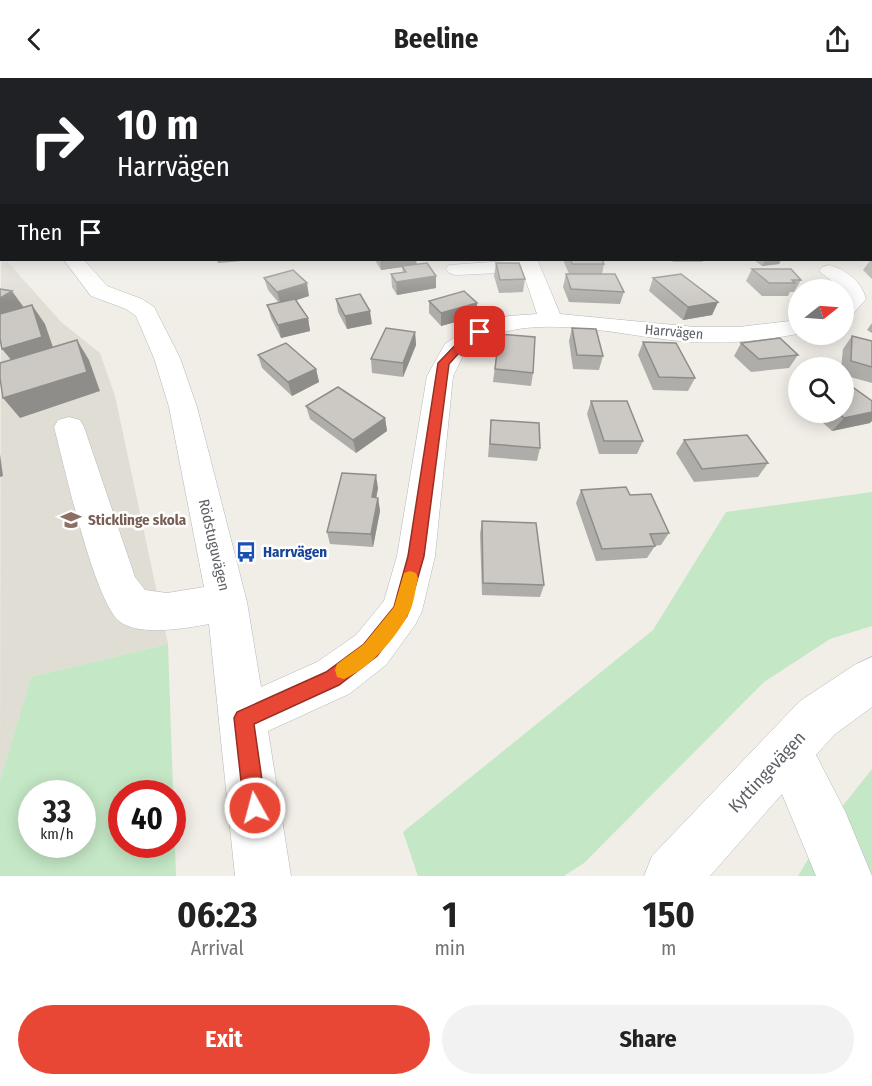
<!DOCTYPE html>
<meta charset="utf-8">
<style>
:root{--surface:#fff;--page:#f2f2f2;--text:#222;--muted:#767676;--accent:#e84735}
body{margin:0;font-family:"Fira Sans Condensed",sans-serif;background:var(--page);color:var(--text);height:100vh;display:flex;flex-direction:column;font-size:22px;white-space:nowrap}
*{box-sizing:border-box;margin:0}
p{font-size:20px;color:var(--muted)}
.icon{flex:none;width:33px;height:33px;fill:none;stroke:currentColor;stroke-width:2;stroke-linecap:round;stroke-linejoin:round}
.map{position:relative;height:798px;overflow:hidden}
.details{display:flex;flex-direction:column;background:var(--surface);flex:1}
.details>*{flex:none}
.guide{position:absolute;left:0px;top:0px;width:873px;height:183px;box-shadow:0 3px 15px #0003;background:#202124;color:#fff;overflow:hidden}
.needle{width:39px;rotate:73deg}
.controls{position:absolute;left:788px;top:201px;display:grid;gap:12px}
.controls a{display:grid;place-items:center;width:66px;height:66px;border-radius:50%;background:var(--surface);box-shadow:0 3px 15px #0003;font-size:30px}
.speed{position:absolute;left:18px;top:702px;display:flex;gap:12px;font-size:30px;font-weight:700;text-align:center}
.speed>*{display:grid;place-content:center;width:78px;height:78px;border-radius:50%;background:var(--surface);box-shadow:0 3px 15px #0003;line-height:1}
.speed small{font-size:15px;font-weight:400}
.speed .limit{border:9px solid #d22;background:#fff;color:#111}
.pin{position:absolute;display:grid;place-items:center;width:51px;height:51px;color:#fff;margin:-26px;border-radius:12px;box-shadow:0 3px 9px #0006}
.me{position:absolute;width:66px;margin:-33px;rotate:353deg;stroke-linejoin:round;filter:drop-shadow(0 0 4px #0008)}
.turn{display:flex;align-items:center;gap:21px;height:126px;padding:0 18px;font-size:27px}
.turn .icon{width:78px;height:78px;stroke-width:2.5}
.turn b{display:block;font-size:42px;line-height:51px}
.then{display:flex;align-items:center;height:57px;padding:0 18px;background:#0003;gap:12px;font-size:22px}
.eta{display:flex;justify-content:space-evenly;align-items:center;height:102px;text-align:center}
.eta b{font-size:36px;font-weight:700;line-height:42px}
.action{display:flex;gap:12px;margin-top:auto;padding:12px 18px}
.action a{flex:1;height:69px;border-radius:36px;background:var(--accent);color:#fff;font-size:24px;font-weight:700;line-height:69px;text-align:center}
.action a+a{background:var(--page);color:var(--text)}
header{display:flex;justify-content:space-between;align-items:center;height:78px;padding:0 18px;background:var(--surface);font-size:27px;font-weight:700}
.map>svg:first-child{display:block}
.education{fill:#e0ddd5}
.green{fill:#c4e7c5;fill-rule:evenodd}
.lines{fill:none;stroke-linecap:round;stroke-linejoin:round}
.minor-casing{stroke:#b4b7bb;stroke-width:1}
.minor{fill:#fff;fill-rule:evenodd}
.wall{fill:#afada9}
.shaded-wall{fill:#8f8d89}
.building{fill:#ccc9c4;stroke:#8f8d89;stroke-width:1.5}
.route{fill:#e84735;stroke:#972e22;stroke-width:1.5}
.slow{fill:#f59e0b}
.labels{text-anchor:middle;dominant-baseline:central;stroke-width:5;stroke-linejoin:round;paint-order:stroke}
.far-street-label{font-size:14px;fill:#5e6267;stroke:#fff}
.education-label{font-size:15px;font-weight:bold;fill:#785e54;stroke:#fff;text-anchor:start}
.street-label{font-size:15px;fill:#5e6267;stroke:#fff}
.transit-label{font-size:15px;font-weight:bold;fill:#164399;stroke:#fff;text-anchor:start}
.near-street-label{font-size:18px;fill:#5e6267;stroke:#fff}
</style>
<header><svg class="icon" aria-label="back" viewBox="0 0 24 24"><path d="M15 5l-7 7 7 7"/></svg>Beeline<svg class="icon" aria-label="share" viewBox="0 0 24 24"><path d="M12 15V3M7 8l5-5 5 5M5 13v7h14v-7"/></svg></header>
<div class="map">
<svg width="872" height="798" viewBox="0 0 872 798">
<rect width="100%" height="100%" fill="#f0eee7"/>
<path class="education" d="M 1,175 L 2,182 L 6,182 L 61,244 L 100,275 L 115,318 L 168,566 L 31,599 L 0,702 Z"/>
<path class="green" d="M 872,414 L 872,548 L 830,561 L 764,604 L 584,785 L 564,798 L 418,798 L 403,754 L 653,552 L 726,434 Z
M 168,566 L 176,798 L 0,798 L 0,702 L 31,599 ZM 32,716 L 82,716 L 82,766 L 32,766 ZM 122,716 L 172,716 L 172,766 L 122,766 Z
M 872,691 L 872,798 L 798,798 L 833,740 Z"/>
<g class="lines">
<g class="minor-casing">
<path id="minor" d="M 64,182 L 84,182 L 107,208 L 142,221 L 154,229 L 180,280 L 197,329 L 247,524 L 261,609 L 317,584 L 356,557 L 384,523 L 397,478 L 427,298 L 445,266 L 470,249 L 509,238 L 537,236 L 523,194 L 456,197 L 449,195 L 446,191 L 449,187 L 520,182 L 538,183 L 560,236 L 695,249 L 739,249 L 798,242 L 798,256 C 759,263 719,267 680,263 C 620,258 515,228 466,274 C 461,280 457,291 453,298 L 435,478 L 422,533 L 415,547 L 386,587 L 349,616 L 268,653 L 291,798 L 235,798 L 209,546 C 187,550 139,559 119,543 C 94,522 64,387 54,349 L 58,342 L 69,339 L 80,342 L 84,349 L 135,499 L 145,512 L 167,515 L 204,509 L 169,329 L 154,280 L 136,238 L 126,231 L 91,218 Z
M 829,187 C 846,191 862,204 866,221 L 851,238 L 843,240 L 843,212 L 819,193 L 822,189 Z
M 872,579 L 872,629 L 834,657 L 816,677 L 845,733 L 872,798 L 816,798 L 782,716 L 710,798 L 644,798 L 652,778 L 800,623 L 856,586 Z"/>
</g>
<use href="#minor" class="minor"/>
</g>
<path class="wall" d="M 872,180 L 872,201 L 863,192 Z
M 375,182 L 416,182 L 416,186 L 436,210 L 397,217 L 392,209 L 391,196 L 403,195 L 402,189 L 381,192 Z
M 472,182 L 512,182 L 473,183 Z
M 564,182 L 602,182 L 604,186 L 602,196 L 624,214 L 620,226 L 569,224 L 563,209 L 566,196 L 569,196 L 564,184 Z
M 671,182 L 703,182 L 703,184 L 673,184 Z
M 754,182 L 781,182 L 779,186 L 762,188 Z
M 496,185 L 525,201 L 523,214 L 499,215 L 494,198 Z
M 752,191 L 801,202 L 794,214 L 790,214 L 788,218 L 762,218 L 746,203 Z
M 264,200 L 309,218 L 296,222 L 308,240 L 310,253 L 281,260 L 271,240 L 267,227 L 279,225 L 268,212 Z
M 653,200 L 718,224 L 712,237 L 683,242 L 649,213 Z
M 336,221 L 372,246 L 347,251 L 338,234 Z
M 429,223 L 477,225 L 477,238 L 441,248 L 429,235 Z
M 872,245 L 872,255 L 867,252 Z
M 572,250 L 603,278 L 599,292 L 573,291 L 569,263 Z
M 415,254 L 416,267 L 403,299 L 372,295 L 371,281 Z
M 499,256 L 533,295 L 531,308 L 493,304 Z
M 852,258 L 872,263 L 872,305 L 843,297 L 843,290 L 841,290 L 843,271 Z
M 643,264 L 695,300 L 688,313 L 653,312 L 638,277 Z
M 741,265 L 798,277 L 789,290 L 751,294 L 734,278 Z
M 258,277 L 316,291 L 319,304 L 292,318 L 262,290 Z
M 591,323 L 643,363 L 637,376 L 599,376 L 587,336 Z
M 306,328 L 385,340 L 387,353 L 356,375 L 310,341 Z
M 811,334 L 843,334 L 870,345 L 832,353 Z
M 491,342 L 540,370 L 537,383 L 488,379 Z
M 684,362 L 768,385 L 758,399 L 694,404 L 676,375 Z
M 378,410 L 376,420 L 378,420 L 380,433 L 373,469 L 330,466 L 327,454 Z
M 581,412 L 630,417 L 669,455 L 661,467 L 655,468 L 647,480 L 596,483 L 576,425 Z
M 482,443 L 544,507 L 540,519 L 482,517 L 480,456 Z"/>
<path class="shaded-wall" d="M 217,182 L 255,182 L 218,185 Z
M 380,182 L 416,182 L 417,187 L 381,192 Z
M 765,182 L 781,182 L 779,186 L 762,188 Z
M 436,198 L 436,210 L 397,217 L 396,204 Z
M 307,205 L 309,218 L 281,227 L 277,214 Z
M 12,213 L 25,231 L 0,248 L 0,220 Z
M 718,224 L 712,237 L 683,242 L 688,229 Z
M 477,225 L 477,238 L 441,248 L 441,235 Z
M 32,227 L 45,246 L 56,278 L 18,290 L 2,271 Z
M 370,233 L 372,246 L 347,251 L 345,238 Z
M 308,240 L 310,253 L 281,260 L 278,247 Z
M 415,254 L 416,267 L 403,299 L 403,285 Z
M 77,262 L 89,282 L 100,313 L 20,340 L 3,320 Z
M 316,291 L 319,304 L 292,318 L 288,304 Z
M 872,334 L 872,343 L 870,345 L 832,353 L 844,340 Z
M 385,340 L 387,353 L 356,375 L 353,362 Z
M 0,376 L 3,398 L 0,399 Z
M 376,397 L 378,410 L 374,432 L 372,419 Z
M 378,420 L 380,433 L 373,469 L 371,456 Z"/>
<path class="building" d="M 571,182 L 602,182 L 604,186 L 572,186 Z
M 427,185 L 436,198 L 396,204 L 391,196 L 406,194 L 402,188 Z
M 496,185 L 519,185 L 525,201 L 500,202 Z
M 752,191 L 791,191 L 801,202 L 792,202 L 795,205 L 769,205 Z
M 293,192 L 307,205 L 277,214 L 264,200 Z
M 566,196 L 615,196 L 624,214 L 571,211 Z
M 681,196 L 718,224 L 688,229 L 653,200 Z
M 0,211 L 12,213 L 0,220 Z
M 464,213 L 477,225 L 441,235 L 429,223 Z
M 360,216 L 370,233 L 345,238 L 336,221 Z
M 295,221 L 308,240 L 278,247 L 267,227 Z
M 32,227 L 42,259 L 2,271 L 0,261 L 0,236 Z
M 386,250 L 415,254 L 403,285 L 371,281 Z
M 572,250 L 596,251 L 603,278 L 577,277 Z
M 499,256 L 535,259 L 533,295 L 495,291 Z
M 852,258 L 872,263 L 872,289 L 851,283 Z
M 780,260 L 798,277 L 759,281 L 741,265 Z
M 77,262 L 87,294 L 3,320 L 0,300 L 0,285 Z
M 643,264 L 676,265 L 695,300 L 659,299 Z
M 286,265 L 316,291 L 288,304 L 258,277 Z
M 843,303 L 844,303 L 872,323 L 872,334 L 844,340 L 837,334 L 843,334 Z
M 338,309 L 385,340 L 353,362 L 306,328 Z
M 591,323 L 627,323 L 643,363 L 604,363 Z
M 491,342 L 539,345 L 540,370 L 490,366 Z
M 747,357 L 768,385 L 702,391 L 684,362 Z
M 342,395 L 376,397 L 372,419 L 378,420 L 371,456 L 327,454 Z
M 626,409 L 630,417 L 651,416 L 669,455 L 650,456 L 655,468 L 602,471 L 581,412 Z
M 482,443 L 536,445 L 544,507 L 483,505 Z"/>
<linearGradient id="sky" x2="0" y2="1"><stop stop-color="#8fc2f1"/><stop offset="0.5" stop-color="#f8f7f4"/><stop offset="1" stop-color="#f8f7f4" stop-opacity="0"/></linearGradient>
<rect width="872" height="225" fill="url(#sky)"/>
<path class="route" d="M 480,251 L 485,254 L 483,256 L 468,265 L 449,286 L 424,478 L 407,538 L 377,578 L 339,607 L 254,646 L 266,730 L 263,738 L 255,741 L 247,738 L 244,730 L 234,640 L 237,634 L 326,594 L 364,566 L 394,529 L 408,478 L 438,285 L 461,261 Z"/>
<path class="slow" d="M 410,493 L 416,495 L 418,500 C 415,512 414,527 408,537 C 394,562 370,590 344,601 L 337,599 L 335,592 L 337,586 L 364,566 L 394,529 L 404,495 Z"/>
<defs>
<g id="school-bare" transform="scale(1.62)"><path d="M0-5L7-2L0 1L-7-2ZM-4 1L0 2.5L4 1V4Q0 6-4 4Z" fill="#8d6e63" stroke="#fff" stroke-width="2.5" paint-order="stroke"/></g>
<g id="bus-bare" transform="scale(1.62)"><path d="M-5-6H5V4H4V6H2V4H-2V6H-4V4H-5ZM-3.5-4V0h7V-4ZM-3.5 1.2v1.5H-2V1.2ZM2 1.2v1.5H3.5V1.2Z" fill="#1a4fb4" stroke="#fff" stroke-width="2.5" paint-order="stroke"/></g>
</defs>
<g fill-rule="evenodd">
<use href="#school-bare" x="71" y="442"/>
<use href="#bus-bare" x="246" y="474"/>
</g>
<g class="labels">
<g class="far-street-label">
<text transform="translate(674 254) rotate(5)">Harrvägen</text>
</g>
<g class="education-label">
<text x="88" y="442">Sticklinge skola</text>
</g>
<g class="street-label">
<text transform="translate(214 467) rotate(77)">Rödstuguvägen</text>
</g>
<g class="transit-label">
<text x="263" y="474">Harrvägen</text>
</g>
<g class="near-street-label">
<text transform="translate(767 694) rotate(-47)">Kyttingevägen</text>
</g>
</g>
</svg>
<div class="controls">
<a><svg class="needle" viewBox="-14 -14 28 28"><path d="M0-13l5 13h-10z" fill="#e53935"/><path d="M0 13l5-13h-10z" fill="#767676"/></svg></a>
<a><svg class="icon" aria-label="search" viewBox="0 0 24 24"><circle cx="10" cy="10" r="6"/><path d="M15 15l6 6"/></svg></a>
</div>
<div class="speed"><div>33<small>km/h</small></div><div class="limit">40</div></div>
<div class="pin" style="left:480px;top:254px;background:#d93025"><svg class="icon" aria-label="arrive" viewBox="0 0 24 24"><path d="M6 21V4h12l-3 4 3 4H6"/></svg></div>
<svg class="me" style="left:255px;top:730px" viewBox="-20 -20 40 40"><circle r="17" fill="#e84735" stroke="#fff" stroke-width="3"/><path d="M0-11L8 9 0 5-8 9z" fill="#fff"/></svg>
<div class="guide">
<div class="turn"><svg class="icon" aria-label="right" viewBox="0 0 24 24"><path d="M7 20v-9h11M14 6l5 5-5 5"/></svg><div><b>10 m</b>Harrvägen</div></div>
<div class="then">Then<svg class="icon" aria-label="arrive" viewBox="0 0 24 24"><path d="M6 21V4h12l-3 4 3 4H6"/></svg></div>
</div>
</div>
<section class="details">
<div class="eta">
<div><b>06:23</b><p>Arrival</p></div>
<div><b>1</b><p>min</p></div>
<div><b>150</b><p>m</p></div>
</div>
<div class="action"><a>Exit</a><a>Share</a></div>
</section>
